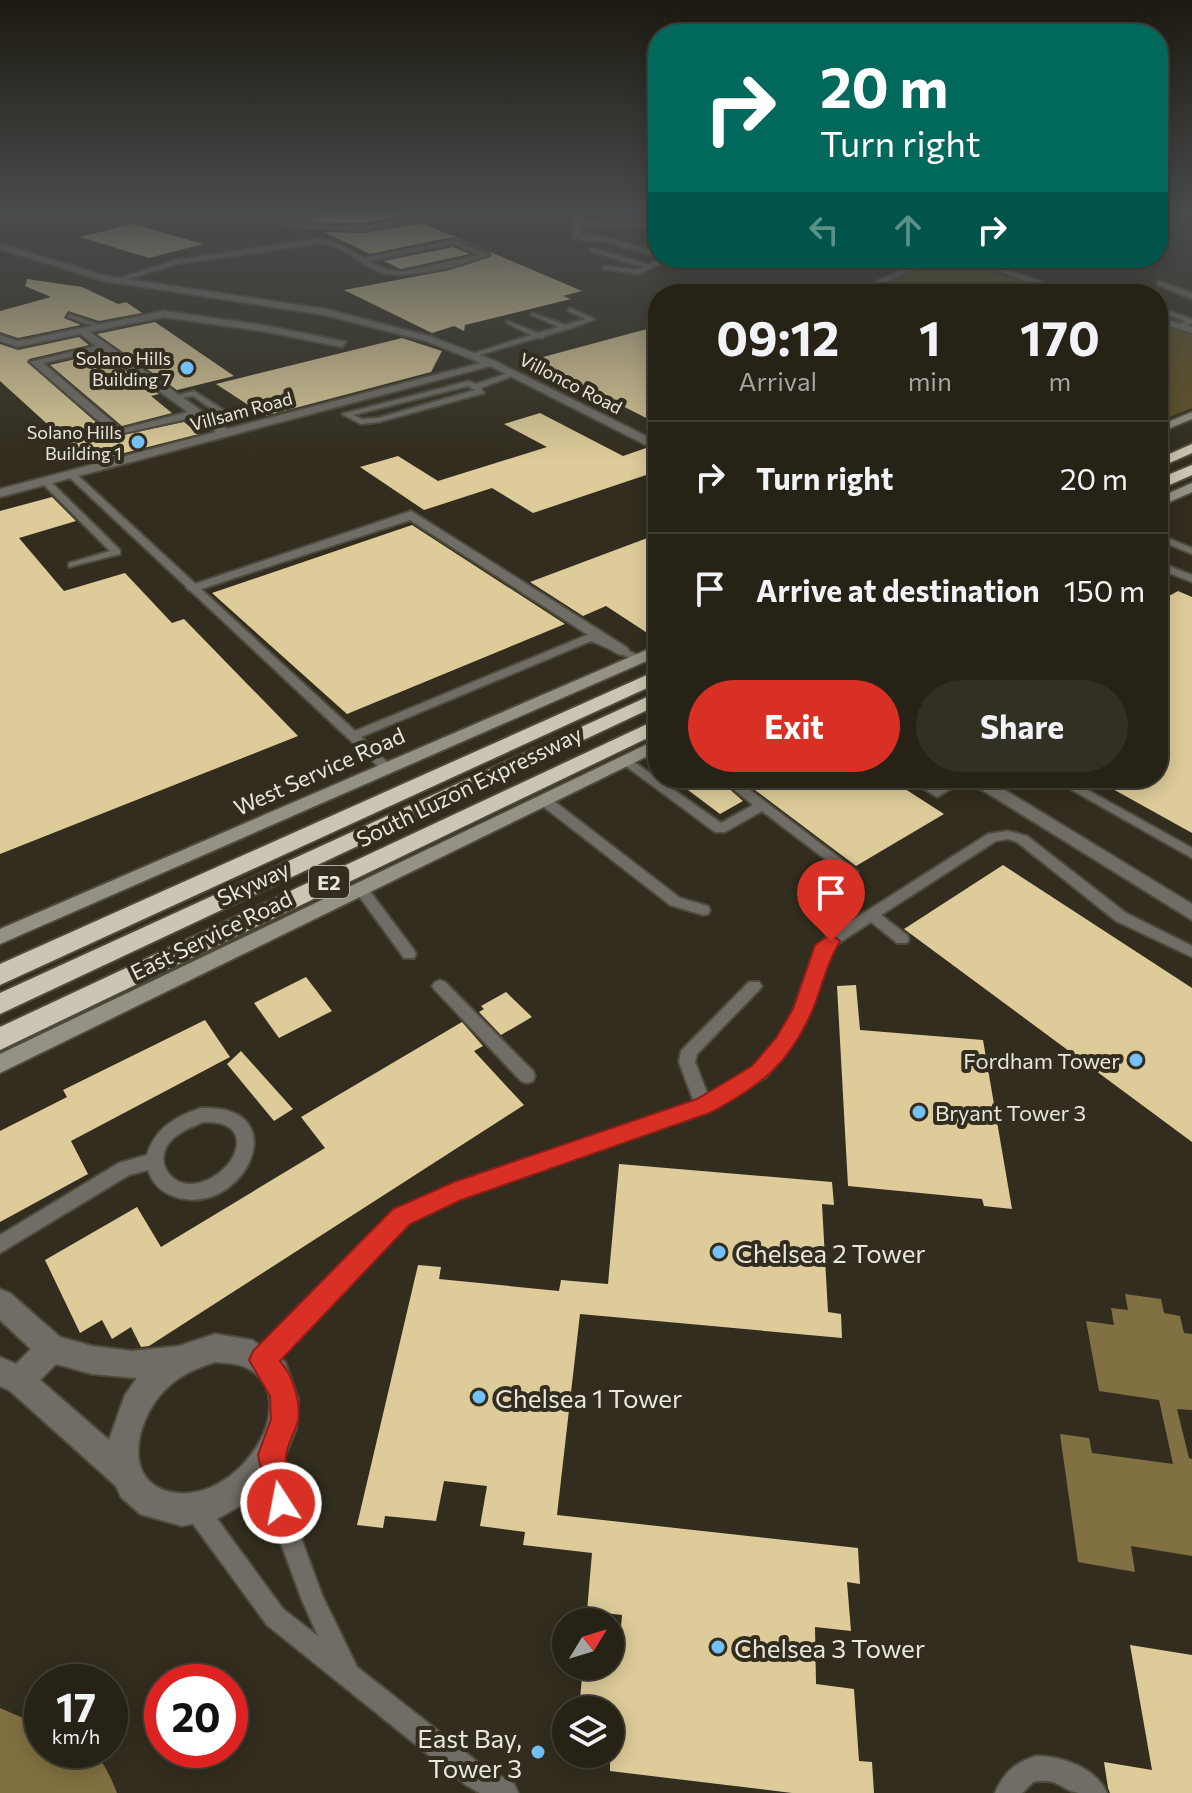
<!DOCTYPE html>
<style>
:root{--surface:#262216;--page:#322f23;--text:#f1f3f6;--muted:#a4a4a1;--line:#423f35;--accent:#d93025}
body{margin:0;font-family:Commissioner,sans-serif;background:var(--page);color:var(--text);height:100vh;display:flex;flex-direction:column;font-size:30px;white-space:nowrap}
*{box-sizing:border-box;margin:0}
p{font-size:26px;color:var(--muted)}
.icon{flex:none;width:44px;height:44px;fill:none;stroke:currentColor;stroke-width:2;stroke-linecap:round;stroke-linejoin:round}
.map{position:relative;flex:1;overflow:hidden}
.sheet{position:absolute;left:648px;top:284px;width:520px;height:504px;display:flex;flex-direction:column;background:var(--surface);border-radius:32px;box-shadow:0 4px 20px #0003,0 0 0 2px var(--line)}
.sheet>*{flex:none}
.guide{position:absolute;left:648px;top:24px;width:520px;height:244px;border-radius:32px;box-shadow:0 4px 20px #0003,0 0 0 2px var(--line);background:#00695c;color:#fff;overflow:hidden}
.needle{width:52px;rotate:52deg}
.fabs{position:absolute;left:552px;top:1608px;display:grid;gap:16px}
.fabs a{display:grid;place-items:center;width:72px;height:72px;border-radius:50%;background:var(--surface);box-shadow:0 4px 20px #0003,0 0 0 2px var(--line);font-size:40px}
.speed{position:absolute;left:24px;top:1664px;display:flex;gap:16px;font-size:40px;font-weight:700;text-align:center}
.speed>*{display:grid;place-content:center;width:104px;height:104px;border-radius:50%;background:var(--surface);box-shadow:0 4px 20px #0003,0 0 0 2px var(--line);line-height:1}
.speed small{font-size:20px;font-weight:400}
.speed .limit{border:12px solid #d22;background:#fff;color:#111}
.pin{position:absolute;display:grid;place-items:center;width:68px;height:68px;color:#fff;margin:-82px -34px;border-radius:50% 50% 50% 0;rotate:-45deg;box-shadow:0 0 8px #0007}
.pin .icon{rotate:45deg}
.me{position:absolute;width:88px;margin:-44px;rotate:349deg;stroke-linejoin:round;filter:drop-shadow(0 0 6px #0008)}
.turn{display:flex;align-items:center;gap:28px;height:168px;padding:0 40px;font-size:36px}
.turn .icon{width:104px;height:104px;stroke-width:2.5}
.turn b{display:block;font-size:56px;line-height:68px}
.lanes{display:flex;align-items:center;height:76px;padding:0 40px;background:#0003;justify-content:center;gap:40px;direction:ltr}
.lanes .off{opacity:.35}
.eta{display:flex;justify-content:space-evenly;align-items:center;height:136px;text-align:center}
.eta b{font-size:48px;font-weight:700;line-height:56px}
.button{display:flex;gap:16px;margin-top:auto;padding:16px 40px}
.button a{flex:1;height:92px;border-radius:48px;background:var(--accent);color:#fff;font-size:32px;font-weight:700;line-height:92px;text-align:center}
.button a+a{background:var(--page);color:var(--text)}
ul{padding:0;list-style:none}
li{display:flex;align-items:center;gap:24px;height:112px;padding:0 40px;border-top:2px solid var(--line)}
li div{flex:1}
li b{display:block;font-size:30px}
li em{font-style:normal}
.map>svg:first-child{display:block}
.green{fill:#605125}
.water{fill:#817041}
.lines{fill:none;stroke-linecap:round;stroke-linejoin:round}
.river{fill:#817041;fill-rule:evenodd}
.building{fill:#ddcb99}
.lane-casing{stroke:#4f4b3c;stroke-width:4}
.street-casing{stroke:#4f4b3c;stroke-width:4}
.secondary-casing{stroke:#4f4b3c;stroke-width:4}
.highway-casing{stroke:#4f4b3c;stroke-width:4}
.path{stroke:#7f7a6e;stroke-width:2;stroke-dasharray:2 3;stroke-linecap:butt}
.lane{fill:#706d66;fill-rule:evenodd}
.street{fill:#706d66;fill-rule:evenodd}
.secondary{fill:#959185;fill-rule:evenodd}
.highway{fill:#ccc5b3;fill-rule:evenodd}
.route{fill:#d93025;stroke:#8d1f18;stroke-width:2}
.poi-dot{fill:#73c1f6;stroke:#322d1e;stroke-width:3}
.labels{text-anchor:middle;dominant-baseline:central;stroke-width:8;stroke-linejoin:round;paint-order:stroke}
.far-poi-label{font-size:18px;fill:#e9e6dc;stroke:#322d1e;text-anchor:end}
.far-street-label{font-size:18px;fill:#e9e6dc;stroke:#322d1e}
.shield{fill:#322d1e;stroke:#b2aea3;stroke-width:2}
.shield-label{font-size:20px;font-weight:bold;fill:#e9e6dc}
.street-label{font-size:22px;fill:#e9e6dc;stroke:#322d1e}
.poi-label{font-size:22px;fill:#e9e6dc;stroke:#322d1e;text-anchor:end}
.near-poi-label{font-size:26px;fill:#e9e6dc;stroke:#322d1e;text-anchor:start}
</style>
<div class="map">
<svg width="1192" height="1793" viewBox="0 0 1192 1793">
<rect width="100%" height="100%" fill="#322d1e"/>
<path class="green" d="M 944,258 L 960,258 L 1060,294 L 862,294 Z
M 1158,323 L 1192,333 L 1192,408 L 1158,422 Z"/>
<path class="water" d="M 1125,1294 L 1161,1299 L 1164,1313 L 1180,1316 L 1184,1333 L 1192,1334 L 1192,1410 L 1177,1409 L 1189,1458 L 1192,1459 L 1192,1556 L 1131,1546 L 1135,1572 L 1078,1562 L 1060,1434 L 1089,1438 L 1092,1453 L 1173,1464 L 1159,1400 L 1099,1391 L 1086,1321 L 1114,1325 L 1111,1308 L 1128,1310 Z"/>
<g class="lines">
<path class="river" d="M 0,1708 L 42,1726 L 42,1750 C 93,1750 97,1743 117,1793 L 0,1793 Z"/>
</g>
<path class="building" d="M 321,210 L 391,210 L 404,215 L 363,223 L 309,222 Z
M 422,223 L 582,291 L 563,296 L 571,299 L 465,325 L 464,331 L 454,326 L 432,333 L 344,290 L 450,270 L 492,256 L 490,252 L 453,237 L 370,254 L 324,232 L 364,233 Z
M 133,224 L 203,244 L 149,258 L 80,237 Z
M 453,247 L 470,254 L 401,269 L 384,261 Z
M 27,279 L 82,287 L 118,304 L 126,302 L 142,313 L 99,321 L 68,311 L 64,318 L 81,325 L 18,338 L 0,332 L 0,311 L 51,297 L 25,286 Z
M 155,322 L 234,376 L 177,390 L 97,334 Z
M 658,326 L 658,424 L 532,360 Z
M 79,337 L 89,345 L 29,359 L 27,362 L 113,437 L 184,422 L 199,434 L 89,462 L 0,381 L 0,344 L 18,350 Z
M 402,338 L 442,351 L 431,372 L 265,416 L 216,384 Z
M 101,353 L 159,394 L 151,396 L 172,413 L 122,426 L 50,365 Z
M 540,413 L 623,456 L 646,448 L 658,454 L 658,471 L 533,513 L 492,488 L 424,510 L 360,467 L 398,456 L 438,481 L 547,447 L 504,424 Z
M 52,497 L 76,521 L 19,538 L 64,591 L 125,573 L 172,623 L 184,619 L 298,736 L 0,854 L 0,511 Z
M 412,525 L 565,624 L 347,714 L 212,593 Z
M 658,534 L 658,640 L 606,606 L 583,616 L 530,582 Z
M 1178,591 L 1192,597 L 1192,833 L 1093,778 L 1158,778 L 1158,602 Z
M 672,778 L 717,778 L 743,801 L 720,814 Z
M 739,778 L 888,778 L 944,814 L 856,866 Z
M 1003,865 L 1192,988 L 1192,1142 L 904,929 Z
M 306,977 L 332,1011 L 279,1038 L 254,1003 Z
M 856,985 L 860,1030 L 983,1040 L 1012,1209 L 984,1206 L 982,1199 L 848,1186 L 837,986 Z
M 506,992 L 532,1017 L 501,1035 L 479,1012 L 484,1009 L 481,1006 Z
M 205,1020 L 230,1057 L 71,1141 L 88,1174 L 0,1222 L 0,1131 L 67,1097 L 63,1090 Z
M 462,1022 L 483,1046 L 474,1051 L 524,1105 L 149,1346 L 141,1347 L 131,1327 L 112,1339 L 102,1320 L 80,1333 L 45,1260 L 137,1207 L 161,1247 L 325,1148 L 301,1117 Z
M 241,1051 L 293,1109 L 274,1121 L 227,1064 Z
M 619,1164 L 832,1182 L 834,1205 L 822,1204 L 828,1312 L 841,1314 L 842,1338 L 580,1314 L 557,1515 L 858,1548 L 860,1584 L 847,1582 L 851,1631 L 815,1627 L 816,1684 L 854,1689 L 859,1761 L 872,1762 L 874,1793 L 792,1793 L 610,1771 L 610,1710 L 579,1710 L 583,1666 L 618,1664 L 622,1615 L 587,1611 L 592,1553 L 523,1545 L 525,1532 L 480,1526 L 487,1486 L 444,1481 L 436,1521 L 385,1516 L 383,1528 L 357,1525 L 418,1265 L 441,1267 L 439,1279 L 559,1291 L 561,1280 L 608,1284 Z
M 1130,1645 L 1192,1655 L 1192,1793 L 1110,1793 L 1108,1788 L 1104,1762 L 1152,1770 Z"/>
<g class="lines">
<g class="lane-casing">
<path id="lane" d="M 275,210 L 280,210 L 277,215 L 290,224 L 363,226 L 418,216 L 467,217 L 472,210 L 477,210 L 469,221 L 418,220 L 363,230 L 289,228 L 272,216 Z
M 320,239 L 341,245 L 364,258 L 454,240 L 489,255 C 465,265 401,282 377,271 C 358,261 342,246 320,243 L 177,264 L 120,281 L 115,280 L 176,260 ZM 453,244 L 480,255 L 401,272 L 387,270 L 368,261 Z
M 592,248 L 650,265 L 651,266 L 648,268 L 590,251 Z
M 751,258 L 758,258 L 753,261 Z
M 605,266 L 636,270 L 639,272 L 636,274 L 603,269 Z
M 1158,307 L 1192,319 L 1192,323 L 1183,328 L 1179,328 L 1179,326 L 1185,321 L 1158,311 Z
M 570,308 L 595,319 L 569,329 L 544,336 L 543,338 L 537,338 L 473,357 L 469,355 L 531,335 L 507,323 L 507,321 L 538,333 L 559,327 L 532,315 L 532,313 L 565,325 L 586,319 L 568,311 Z
M 69,314 L 103,326 L 104,327 L 99,328 L 67,317 Z
M 511,372 L 518,374 L 481,388 L 484,393 L 379,422 L 361,424 L 342,414 L 469,381 L 476,384 ZM 468,386 L 475,390 L 378,418 L 362,419 L 353,415 Z
M 194,391 L 225,411 L 225,415 L 200,420 L 200,416 L 216,412 L 193,396 L 175,399 L 171,397 Z
M 68,472 L 74,472 L 355,731 L 587,635 L 595,635 L 644,658 L 639,661 L 635,660 L 591,641 L 361,737 L 393,768 L 387,772 L 383,771 L 68,476 Z
M 42,479 L 48,479 L 120,550 L 120,554 L 69,567 L 69,563 L 110,551 L 42,483 Z
M 1158,534 L 1192,548 L 1192,554 L 1158,540 Z
M 1158,562 L 1192,575 L 1192,582 L 1158,569 Z
M 658,707 L 658,722 L 654,720 L 647,712 Z
M 627,757 L 721,823 L 753,805 L 720,778 L 734,778 L 858,872 L 856,875 L 846,875 L 762,811 L 725,832 L 715,832 L 623,764 L 621,761 Z
M 907,778 L 922,778 L 937,788 L 954,778 L 969,778 L 937,797 Z
M 1051,778 L 1066,778 L 1192,848 L 1192,858 Z
M 545,797 L 550,798 L 680,898 L 708,906 L 710,910 L 708,914 L 703,915 L 670,905 L 540,804 L 539,801 Z
M 1008,831 L 1027,836 L 1126,913 L 1192,946 L 1192,957 L 1116,921 L 1017,842 L 1008,839 L 996,841 L 881,915 L 907,935 L 909,939 L 907,943 L 897,943 L 871,922 L 836,945 L 829,952 L 810,1009 L 789,1048 L 766,1077 L 710,1111 L 459,1198 L 408,1222 L 269,1367 L 262,1370 L 255,1367 L 252,1360 L 255,1353 L 396,1210 L 454,1184 L 694,1102 L 679,1062 L 681,1051 L 749,982 L 759,982 L 762,986 L 759,990 L 697,1054 L 695,1062 L 708,1095 L 754,1067 L 777,1040 L 794,1009 L 815,950 L 826,937 L 988,834 Z
M 361,884 L 366,886 L 414,950 L 416,954 L 414,958 L 404,958 L 356,892 L 354,889 Z
M 440,980 L 445,982 L 533,1071 L 535,1076 L 533,1081 L 527,1083 L 521,1081 L 435,990 L 432,986 L 435,982 Z
M 201,1108 C 300,1104 242,1222 173,1196 C 160,1191 152,1183 148,1170 L 129,1175 L 0,1253 L 0,1235 L 119,1163 L 147,1155 C 155,1128 175,1117 201,1108 ZM 203,1122 C 262,1119 235,1180 192,1184 C 172,1185 156,1165 167,1146 C 175,1133 190,1128 203,1122 Z
M 272,1446 L 279,1450 L 283,1457 L 297,1527 L 322,1595 L 357,1667 L 484,1767 L 514,1784 L 518,1793 L 480,1793 L 466,1785 L 267,1625 L 188,1517 L 185,1509 L 188,1501 L 196,1498 L 204,1501 L 283,1609 L 318,1636 L 302,1600 L 275,1527 L 261,1457 L 265,1450 Z
M 1036,1756 C 1062,1756 1096,1768 1107,1793 C 1098,1793 1088,1793 1079,1793 C 1060,1790 1059,1777 1033,1782 L 1022,1793 L 995,1793 C 1004,1772 1015,1763 1036,1756 Z"/>
</g>
<g class="street-casing">
<path id="street" d="M 7,210 L 15,210 L 0,222 L 0,216 Z
M 574,210 L 582,210 L 581,221 L 658,225 L 658,229 L 581,226 L 580,235 L 604,237 L 658,252 L 658,257 L 603,241 L 573,239 Z
M 1180,210 L 1158,215 L 1158,211 Z
M 0,244 L 106,276 L 325,309 L 432,337 L 495,361 L 658,442 L 658,451 L 490,366 L 0,497 L 0,489 L 216,432 L 195,417 L 115,435 L 30,362 L 96,346 L 80,334 L 17,347 L 0,341 L 0,335 L 18,341 L 164,311 L 268,326 L 346,342 L 342,347 L 268,332 L 164,317 L 90,332 L 227,429 L 481,363 L 426,341 L 325,315 L 105,281 L 0,249 ZM 102,350 L 188,412 L 121,429 L 43,363 Z
M 662,258 L 673,258 L 639,274 L 632,272 Z
M 927,258 L 938,258 L 861,294 L 849,294 Z
M 963,258 L 975,258 L 1075,294 L 1061,294 Z
M 1158,281 L 1192,293 L 1192,299 L 1158,285 Z
M 1158,317 L 1192,327 L 1192,333 L 1158,323 Z
M 411,511 L 626,647 L 629,650 L 621,655 L 616,653 L 410,520 L 198,590 L 188,590 L 186,587 Z
M 963,778 L 985,778 L 1192,904 L 1192,920 Z
M 0,1289 L 10,1293 L 60,1337 L 92,1346 L 132,1351 L 179,1346 L 215,1334 L 252,1340 L 285,1362 L 298,1399 L 296,1429 L 279,1470 L 257,1496 L 217,1519 L 182,1526 L 140,1514 L 121,1497 L 116,1486 L 9,1390 L 0,1386 L 0,1357 L 16,1364 L 31,1349 L 0,1320 ZM 215,1362 C 224,1363 237,1363 245,1367 C 308,1395 240,1507 170,1492 C 119,1480 138,1414 167,1388 C 181,1374 197,1368 215,1362 ZM 56,1364 L 92,1374 L 137,1378 L 125,1395 L 109,1440 L 40,1380 Z"/>
</g>
<g class="secondary-casing">
<path id="secondary" d="M 1192,412 L 1192,419 L 1158,433 L 1158,426 Z
M 1192,483 L 1192,492 L 1158,507 L 1158,498 Z
M 658,645 L 658,656 L 0,944 L 0,929 Z
M 658,739 L 658,751 L 0,1073 L 0,1054 Z"/>
</g>
<g class="highway-casing">
<path id="highway" d="M 1192,444 L 1192,453 L 1158,468 L 1158,459 Z
M 1192,465 L 1192,475 L 1158,490 L 1158,479 Z
M 658,670 L 658,683 L 0,985 L 0,964 Z
M 658,692 L 658,705 L 0,1014 L 0,993 Z
M 658,719 L 658,733 L 0,1050 L 0,1027 Z"/>
</g>
<path class="path" d="M 783,282 L 836,294"/>
<use href="#lane" class="lane"/>
<use href="#street" class="street"/>
<use href="#secondary" class="secondary"/>
<use href="#highway" class="highway"/>
</g>
<linearGradient id="sky" x2="0" y2="1"><stop stop-color="#1c1910"/><stop offset="0.46" stop-color="#494c4c"/><stop offset="1" stop-color="#494c4c" stop-opacity="0"/></linearGradient>
<rect width="1192" height="461" fill="url(#sky)"/>
<path class="route" d="M 831,934 L 840,941 C 826,964 823,984 813,1009 C 790,1063 762,1085 712,1112 L 461,1200 L 410,1224 L 280,1361 C 293,1375 301,1402 298,1421 C 295,1433 286,1445 286,1457 C 286,1477 299,1494 291,1513 L 281,1517 L 271,1513 L 258,1455 L 271,1419 L 270,1396 L 249,1360 L 253,1351 L 393,1209 L 454,1182 L 697,1099 L 752,1066 L 776,1038 L 793,1009 L 815,945 Z"/>
<g class="poi-dot">
<circle cx="187" cy="368" r="8"/>
<circle cx="138" cy="442" r="8"/>
<circle cx="1136" cy="1060" r="8"/>
<circle cx="919" cy="1112" r="8"/>
<circle cx="719" cy="1252" r="8"/>
<circle cx="479" cy="1397" r="8"/>
<circle cx="718" cy="1647" r="8"/>
<circle cx="538" cy="1752" r="8"/>
</g>
<g class="labels">
<g class="far-poi-label">
<text x="171" y="358">Solano Hills<tspan x="171" dy="21">Building 7</tspan></text>
<text x="122" y="432">Solano Hills<tspan x="122" dy="21">Building 1</tspan></text>
</g>
<g class="far-street-label">
<text transform="translate(571 383) rotate(27)">Villonco Road</text>
<text transform="translate(241 411) rotate(-15)">Villsam Road</text>
</g>
<rect class="shield" x="309" y="866" width="40" height="32" rx="6"/>
<g class="shield-label">
<text x="329" y="882">E2</text>
</g>
<g class="street-label">
<text transform="translate(319 771) rotate(-24)">West Service Road</text>
<text transform="translate(469 786) rotate(-26)">South Luzon Expressway</text>
<text transform="translate(253 883) rotate(-25)">Skyway</text>
<text transform="translate(211 935) rotate(-26)">East Service Road</text>
</g>
<g class="poi-label">
<text x="1120" y="1060">Fordham Tower</text>
<text x="935" y="1112" text-anchor="start">Bryant Tower 3</text>
</g>
<g class="near-poi-label">
<text x="735" y="1252">Chelsea 2 Tower</text>
<text x="495" y="1397">Chelsea 1 Tower</text>
<text x="734" y="1647">Chelsea 3 Tower</text>
<text x="522" y="1737" text-anchor="end">East Bay,<tspan x="522" dy="30">Tower 3</tspan></text>
</g>
</g>
</svg>
<div class="fabs">
<a><svg class="needle" viewBox="-14 -14 28 28"><path d="M0-13l5 13h-10z" fill="#e53935"/><path d="M0 13l5-13h-10z" fill="#a4a4a1"/></svg></a>
<a><svg class="icon" aria-label="layers" viewBox="0 0 24 24"><path d="M12 4l9 5-9 5-9-5zM3 14l9 5 9-5"/></svg></a>
</div>
<div class="speed"><div>17<small>km/h</small></div><div class="limit">20</div></div>
<div class="pin" style="left:831px;top:941px;background:#d93025"><svg class="icon" aria-label="arrive" viewBox="0 0 24 24"><path d="M6 21V4h12l-3 4 3 4H6"/></svg></div>
<svg class="me" style="left:281px;top:1503px" viewBox="-20 -20 40 40"><circle r="17" fill="#d93025" stroke="#fff" stroke-width="3"/><path d="M0-11L8 9 0 5-8 9z" fill="#fff"/></svg>
<div class="guide">
<div class="turn"><svg class="icon" aria-label="right" viewBox="0 0 24 24"><path d="M7 20v-9h11M14 6l5 5-5 5"/></svg><div><b>20 m</b>Turn right</div></div>
<div class="lanes"><svg class="icon off" aria-label="left" viewBox="0 0 24 24"><path d="M17 20v-9H6M10 6l-5 5 5 5"/></svg><svg class="icon off" aria-label="ahead" viewBox="0 0 24 24"><path d="M12 20V5M6 11l6-6 6 6"/></svg><svg class="icon" aria-label="right" viewBox="0 0 24 24"><path d="M7 20v-9h11M14 6l5 5-5 5"/></svg></div>
</div>
<section class="sheet">
<div class="eta">
<div><b>09:12</b><p>Arrival</p></div>
<div><b>1</b><p>min</p></div>
<div><b>170</b><p>m</p></div>
</div>
<ul>
<li><svg class="icon" aria-label="right" viewBox="0 0 24 24"><path d="M7 20v-9h11M14 6l5 5-5 5"/></svg><div><b>Turn right</b></div><em>20 m</em></li>
<li><svg class="icon" aria-label="arrive" viewBox="0 0 24 24"><path d="M6 21V4h12l-3 4 3 4H6"/></svg><div><b>Arrive at destination</b></div><em>150 m</em></li>
</ul>
<div class="button"><a>Exit</a><a>Share</a></div>
</section>
</div>
